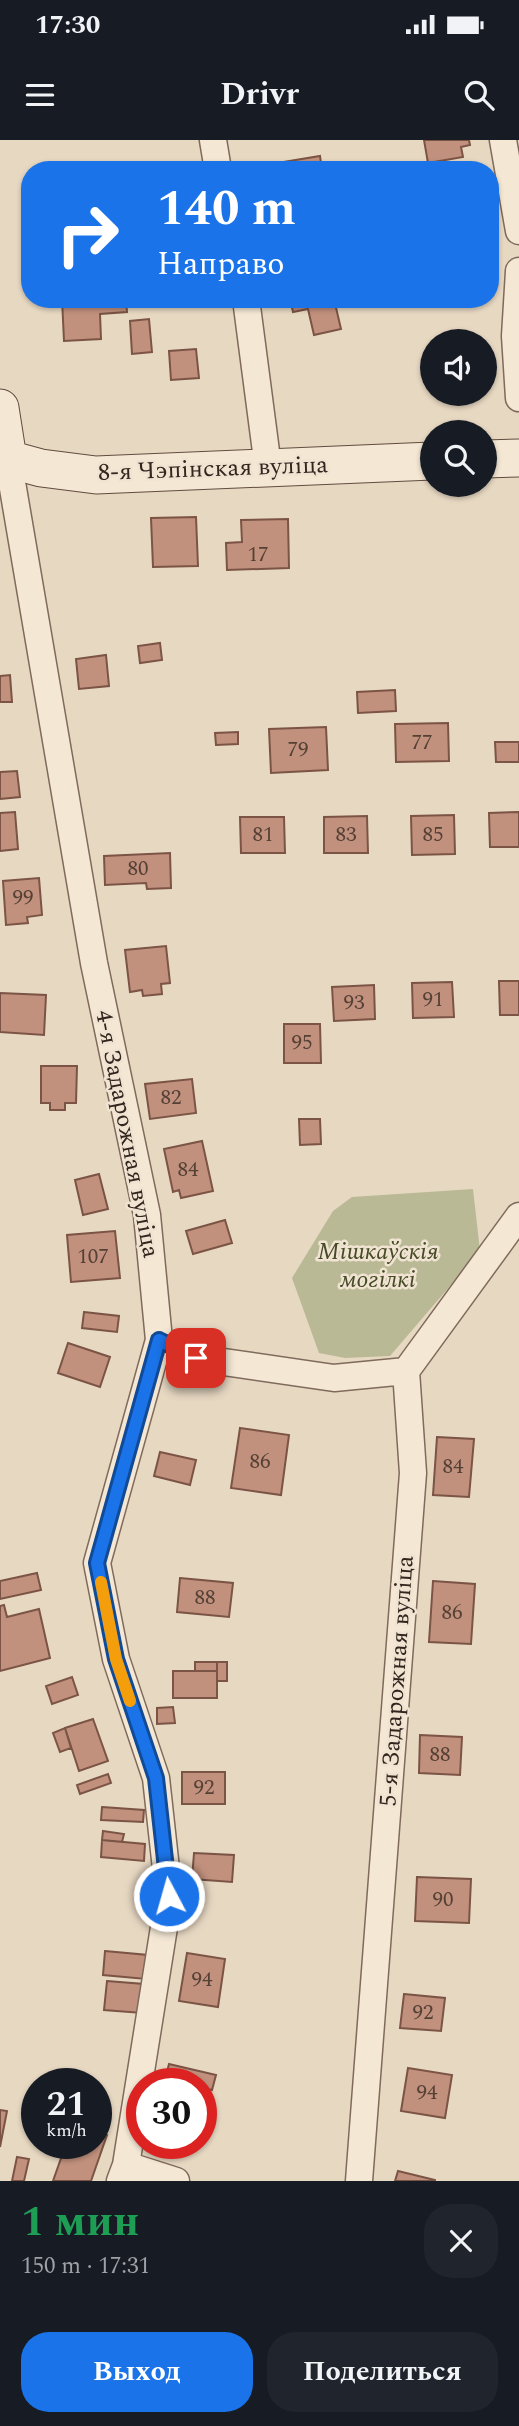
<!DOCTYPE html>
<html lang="ru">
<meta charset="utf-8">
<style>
:root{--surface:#171b24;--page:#20242c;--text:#f1f3f6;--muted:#9ea1a6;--accent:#1a73e8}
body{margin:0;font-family:Spectral,serif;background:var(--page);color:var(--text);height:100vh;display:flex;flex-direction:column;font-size:26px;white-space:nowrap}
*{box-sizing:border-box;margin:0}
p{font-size:23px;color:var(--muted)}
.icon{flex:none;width:38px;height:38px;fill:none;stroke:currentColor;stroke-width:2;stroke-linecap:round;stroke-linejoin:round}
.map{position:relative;height:2041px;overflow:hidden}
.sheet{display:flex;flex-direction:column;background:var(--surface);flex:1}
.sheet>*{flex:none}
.guide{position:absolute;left:21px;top:21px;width:478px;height:147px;border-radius:28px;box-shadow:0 2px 5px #0004;background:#1a73e8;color:#fff;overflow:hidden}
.tools{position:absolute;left:420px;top:189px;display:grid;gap:14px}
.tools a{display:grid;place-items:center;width:77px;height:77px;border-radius:50%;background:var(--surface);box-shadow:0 2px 5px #0004;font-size:35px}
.speed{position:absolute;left:21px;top:1928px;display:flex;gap:14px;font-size:35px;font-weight:700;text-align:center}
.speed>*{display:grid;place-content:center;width:91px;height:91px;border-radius:50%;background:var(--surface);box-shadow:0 2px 5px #0004;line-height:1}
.speed small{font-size:18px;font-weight:400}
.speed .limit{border:10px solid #d22;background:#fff;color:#111}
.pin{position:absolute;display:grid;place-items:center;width:60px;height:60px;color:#fff;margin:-30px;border-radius:14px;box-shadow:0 4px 10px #0006}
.me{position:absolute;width:77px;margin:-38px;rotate:354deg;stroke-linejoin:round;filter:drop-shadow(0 0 5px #0008)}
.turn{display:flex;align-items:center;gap:24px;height:147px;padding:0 21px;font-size:32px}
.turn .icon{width:91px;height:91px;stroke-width:2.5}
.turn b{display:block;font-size:49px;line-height:60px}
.round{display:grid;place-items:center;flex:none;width:74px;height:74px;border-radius:28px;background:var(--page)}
.overview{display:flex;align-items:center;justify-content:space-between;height:119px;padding:0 21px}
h1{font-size:42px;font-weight:700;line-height:52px;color:#1e9e55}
.action{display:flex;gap:14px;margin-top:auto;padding:14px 21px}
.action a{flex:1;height:80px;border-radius:28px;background:var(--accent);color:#fff;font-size:28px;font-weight:700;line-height:80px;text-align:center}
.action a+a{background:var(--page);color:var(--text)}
.status{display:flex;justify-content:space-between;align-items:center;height:49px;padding:0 35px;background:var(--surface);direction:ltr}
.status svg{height:19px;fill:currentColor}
header{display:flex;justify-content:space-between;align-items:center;height:91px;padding:0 21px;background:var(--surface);font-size:32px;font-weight:700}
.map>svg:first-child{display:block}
.cemetery{fill:#b9b996}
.building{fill:#c1917d;stroke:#7b5445;stroke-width:2}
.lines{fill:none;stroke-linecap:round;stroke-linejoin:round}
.street-casing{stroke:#7f6a5c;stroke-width:29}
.secondary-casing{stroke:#614c3f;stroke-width:39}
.street{stroke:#f4e7d4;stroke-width:26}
.secondary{stroke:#f4e7d4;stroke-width:37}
.route-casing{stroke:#114b97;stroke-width:18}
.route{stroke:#1a73e8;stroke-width:12}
.slow{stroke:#f59e0b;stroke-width:12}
.labels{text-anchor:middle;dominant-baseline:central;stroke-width:5;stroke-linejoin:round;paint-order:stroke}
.number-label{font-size:21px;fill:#554036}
.street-label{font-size:24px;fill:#31251e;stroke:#f0e3d1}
.park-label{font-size:24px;font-style:italic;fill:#464b27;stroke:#f0e3d1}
</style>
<div class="status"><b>17:30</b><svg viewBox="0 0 49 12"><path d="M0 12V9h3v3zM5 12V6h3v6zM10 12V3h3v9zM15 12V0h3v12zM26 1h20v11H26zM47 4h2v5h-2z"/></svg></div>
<header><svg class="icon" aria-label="menu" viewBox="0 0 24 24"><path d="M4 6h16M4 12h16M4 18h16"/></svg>Drivr<svg class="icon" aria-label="search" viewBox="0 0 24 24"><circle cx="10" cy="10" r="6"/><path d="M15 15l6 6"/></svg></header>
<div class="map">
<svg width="519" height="2041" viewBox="0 0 519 2041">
<rect width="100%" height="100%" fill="#e7d8c2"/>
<path class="cemetery" d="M 473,1049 L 480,1111 L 390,1216 L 345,1218 L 319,1213 L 292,1138 L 333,1071 L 352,1057 Z"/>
<path class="building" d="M 424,0 L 469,0 L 470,5 L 461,7 L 463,17 L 428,23 Z
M 320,16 L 322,30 L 272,30 L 271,24 Z
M 62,159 L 126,159 L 127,172 L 100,174 L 101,199 L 64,201 Z
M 290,159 L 334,159 L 341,189 L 314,195 L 308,169 L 293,172 Z
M 149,179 L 152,212 L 132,214 L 130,181 Z
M 196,209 L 199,238 L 171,240 L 169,211 Z
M 196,377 L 198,426 L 153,427 L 151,378 Z
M 288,379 L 289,428 L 227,430 L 226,403 L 242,402 L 241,380 Z
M 160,503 L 162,520 L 140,523 L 138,506 Z
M 106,515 L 109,546 L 79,549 L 76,519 Z
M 10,535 L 12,562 L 0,562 L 0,536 Z
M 395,550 L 396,571 L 358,573 L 357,552 Z
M 448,583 L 449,621 L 396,622 L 395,584 Z
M 326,587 L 328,630 L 271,633 L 269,589 Z
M 238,592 L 238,604 L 216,605 L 215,593 Z
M 495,602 L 519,602 L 519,622 L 496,622 Z
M 17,631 L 20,657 L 0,659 L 0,632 Z
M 15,672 L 18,709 L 0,711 L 0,673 Z
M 519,672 L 519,707 L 490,707 L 489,673 Z
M 454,675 L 455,714 L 412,715 L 411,676 Z
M 367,676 L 368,713 L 324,713 L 324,677 Z
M 240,677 L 284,677 L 285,713 L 241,713 Z
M 170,713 L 171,748 L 147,749 L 146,743 L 105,745 L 104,716 Z
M 39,738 L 42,775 L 27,777 L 28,783 L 6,785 L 3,741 Z
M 166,806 L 170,843 L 161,844 L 162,854 L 143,856 L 142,850 L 130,852 L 125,810 Z
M 499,841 L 519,841 L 519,875 L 500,875 Z
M 452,842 L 454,877 L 413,878 L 412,843 Z
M 374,845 L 375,879 L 334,881 L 332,847 Z
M 0,853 L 46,855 L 44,895 L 0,892 Z
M 284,884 L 320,884 L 321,923 L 284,923 Z
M 41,926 L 77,926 L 76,963 L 65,963 L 65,970 L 50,970 L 50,963 L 41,963 Z
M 192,939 L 196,973 L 150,979 L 145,944 Z
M 299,979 L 320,979 L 321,1004 L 300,1005 Z
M 202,1001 L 213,1051 L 181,1058 L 179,1050 L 173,1052 L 164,1009 Z
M 99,1034 L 108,1069 L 83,1075 L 75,1040 Z
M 225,1080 L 232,1103 L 193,1114 L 186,1091 Z
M 115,1091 L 120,1138 L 71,1142 L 67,1095 Z
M 84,1172 L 119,1176 L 117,1192 L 82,1188 Z
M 68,1203 L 110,1217 L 100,1247 L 58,1233 Z
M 240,1288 L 289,1295 L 281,1355 L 231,1348 Z
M 437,1297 L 474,1299 L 469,1357 L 433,1355 Z
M 160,1312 L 196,1320 L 190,1345 L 154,1336 Z
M 37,1433 L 41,1450 L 0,1459 L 0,1441 Z
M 180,1438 L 233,1443 L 229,1477 L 177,1472 Z
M 433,1441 L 475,1444 L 471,1504 L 429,1502 Z
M 4,1465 L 7,1477 L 39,1469 L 50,1518 L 0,1531 L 0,1466 Z
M 195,1522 L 217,1522 L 217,1531 L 195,1531 Z
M 217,1522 L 227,1522 L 227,1541 L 217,1541 Z
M 173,1531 L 217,1531 L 217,1558 L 173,1558 Z
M 72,1537 L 78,1555 L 52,1564 L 46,1546 Z
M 173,1567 L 175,1583 L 157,1584 L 157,1568 Z
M 93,1579 L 108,1621 L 79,1631 L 65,1588 Z
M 65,1588 L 71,1608 L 60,1612 L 53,1593 Z
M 420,1595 L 462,1597 L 460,1635 L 419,1633 Z
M 182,1632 L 225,1632 L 225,1664 L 182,1664 Z
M 108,1634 L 111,1643 L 80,1654 L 77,1645 Z
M 102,1667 L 144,1670 L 143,1682 L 101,1680 Z
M 103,1691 L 124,1694 L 122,1702 L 102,1700 Z
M 102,1700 L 145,1704 L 144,1721 L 101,1717 Z
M 194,1713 L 234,1715 L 232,1742 L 192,1739 Z
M 417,1737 L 471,1739 L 469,1783 L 415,1781 Z
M 105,1811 L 148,1815 L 146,1839 L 103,1835 Z
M 187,1813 L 225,1819 L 218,1867 L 179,1861 Z
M 107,1841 L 144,1844 L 142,1873 L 104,1870 Z
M 404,1854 L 445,1858 L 441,1891 L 400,1888 Z
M 169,1924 L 216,1935 L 212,1950 L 201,1948 L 201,1944 L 164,1944 Z
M 408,1928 L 452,1935 L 445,1978 L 401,1971 Z
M 0,1970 L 7,1971 L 0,2007 Z
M 201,1977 L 207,1978 L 201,2004 L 199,2004 L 201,2004 Z
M 96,1991 L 107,1995 L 91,2041 L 53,2041 L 66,2004 L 96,2004 Z
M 17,2017 L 29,2019 L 24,2041 L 12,2041 Z
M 398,2031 L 435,2040 L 435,2041 L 395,2041 Z"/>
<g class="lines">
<g class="street-casing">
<path id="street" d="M 213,0 L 218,30
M 503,0 L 519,91
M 519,131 L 515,196 L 519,258
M 246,159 L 268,327
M 8,319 L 94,823 L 147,1075 L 159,1200 L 97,1423 L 116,1519 L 156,1638 L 169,1756 L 126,2025 L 120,2041
M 159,1200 L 196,1218 L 334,1238 L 406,1231
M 126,2025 L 176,2041
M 359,2041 L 413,1333 L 406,1231 L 519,1076"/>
</g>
<g class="secondary-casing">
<path id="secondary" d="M 0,268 L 8,319 L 41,328 L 96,335 L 432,321
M 485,319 L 519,318"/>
</g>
<use href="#street" class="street"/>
<use href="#secondary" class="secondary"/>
</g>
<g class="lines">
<g class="route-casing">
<path id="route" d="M 169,1756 L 156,1638 L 116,1519 L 97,1423 L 159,1200 L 196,1218"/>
</g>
<use href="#route" class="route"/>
<path class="slow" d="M 101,1442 L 116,1519 L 130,1561"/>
</g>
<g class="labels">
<g class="number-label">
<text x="258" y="415">17</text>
<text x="422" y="603">77</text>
<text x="298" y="610">79</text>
<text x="263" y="695">81</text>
<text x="346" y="695">83</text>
<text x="433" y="695">85</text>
<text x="138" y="729">80</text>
<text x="23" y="758">99</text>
<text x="433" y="860">91</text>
<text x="354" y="863">93</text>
<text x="302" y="903">95</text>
<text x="171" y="958">82</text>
<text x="188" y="1030">84</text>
<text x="93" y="1117">107</text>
<text x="260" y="1322">86</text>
<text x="453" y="1327">84</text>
<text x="205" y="1458">88</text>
<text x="452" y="1473">86</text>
<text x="440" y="1615">88</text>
<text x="204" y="1648">92</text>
<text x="443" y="1760">90</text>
<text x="202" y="1840">94</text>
<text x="423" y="1873">92</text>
<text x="427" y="1953">94</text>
</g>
<g class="street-label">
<text transform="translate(213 329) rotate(-2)">8-я Чэпінская вуліца</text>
<text transform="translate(127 994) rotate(79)">4-я Задарожная вуліца</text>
<text transform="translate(397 1541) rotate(-86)">5-я Задарожная вуліца</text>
</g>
<g class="park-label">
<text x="378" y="1112">Мішкаўскія<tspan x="378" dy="28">могілкі</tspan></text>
</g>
</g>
</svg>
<div class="tools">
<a><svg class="icon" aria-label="sound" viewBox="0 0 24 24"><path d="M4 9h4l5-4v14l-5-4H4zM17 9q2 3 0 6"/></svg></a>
<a><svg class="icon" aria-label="search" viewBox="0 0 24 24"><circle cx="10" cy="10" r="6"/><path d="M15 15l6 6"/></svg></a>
</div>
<div class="speed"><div>21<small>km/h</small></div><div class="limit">30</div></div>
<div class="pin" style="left:196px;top:1218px;background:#d93025"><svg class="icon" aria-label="arrive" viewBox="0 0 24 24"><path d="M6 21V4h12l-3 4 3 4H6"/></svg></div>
<svg class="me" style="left:169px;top:1756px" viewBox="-20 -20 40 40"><circle r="17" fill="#1a73e8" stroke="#fff" stroke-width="3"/><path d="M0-11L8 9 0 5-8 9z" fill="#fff"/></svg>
<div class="guide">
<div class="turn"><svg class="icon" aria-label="right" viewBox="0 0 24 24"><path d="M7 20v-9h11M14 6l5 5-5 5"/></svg><div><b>140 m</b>Направо</div></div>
</div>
</div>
<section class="sheet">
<div class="overview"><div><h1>1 мин</h1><p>150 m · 17:31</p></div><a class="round"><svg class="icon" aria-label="close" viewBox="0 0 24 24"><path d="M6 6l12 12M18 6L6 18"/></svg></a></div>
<div class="action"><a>Выход</a><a>Поделиться</a></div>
</section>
